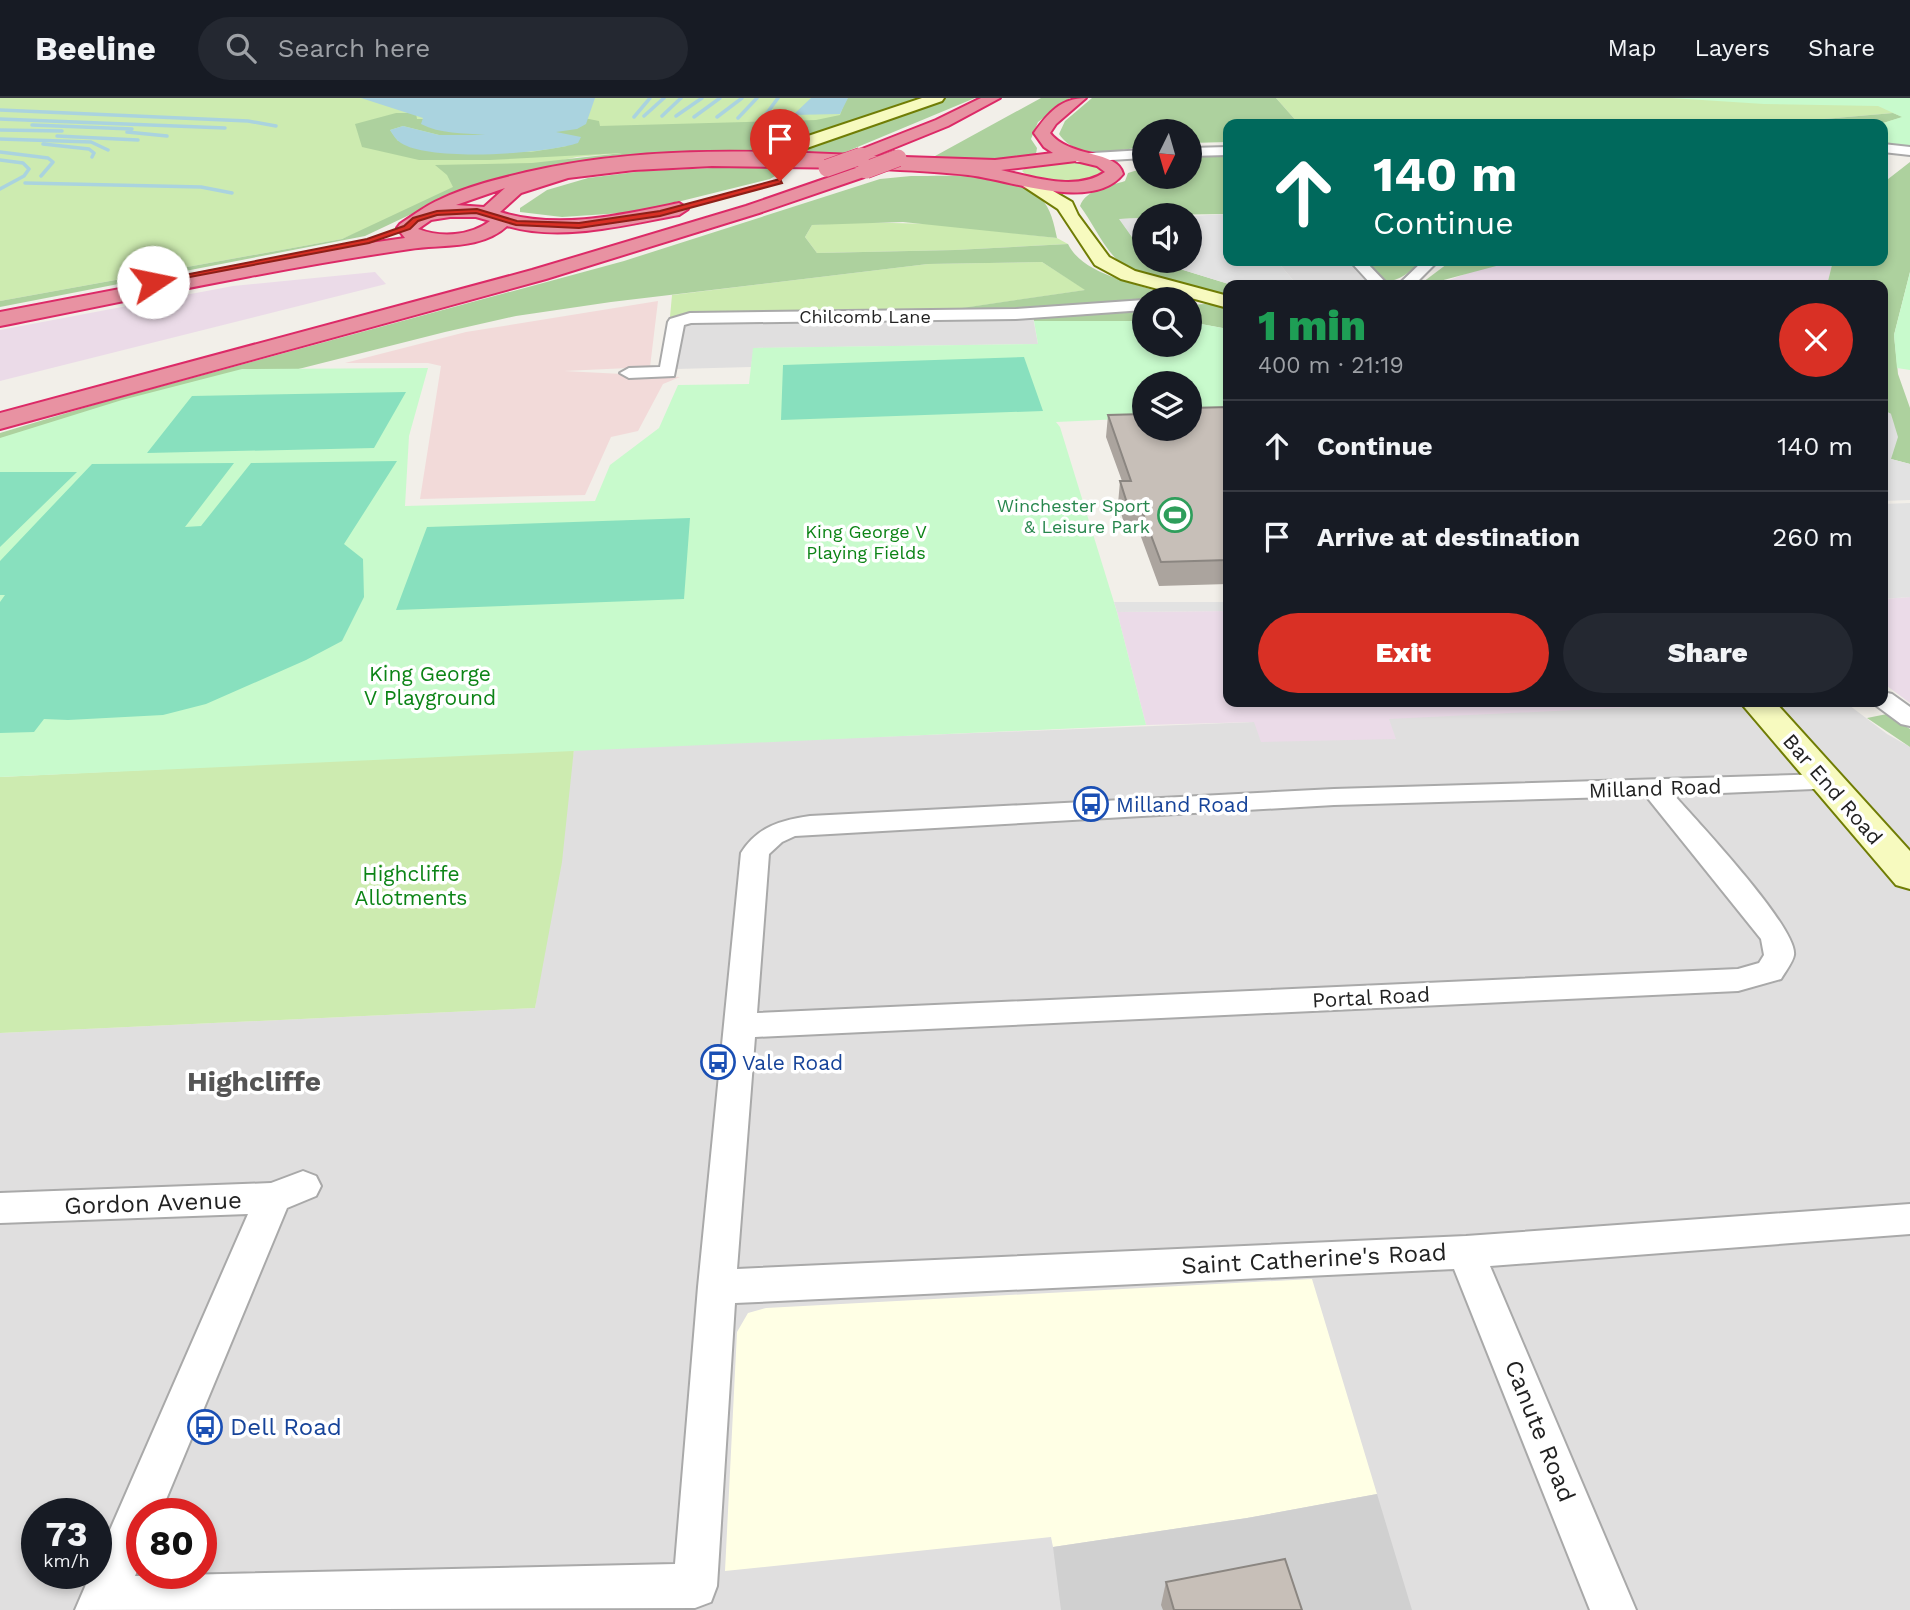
<!DOCTYPE html>
<meta charset="utf-8">
<style>
:root{--surface:#171b24;--page:#242831;--text:#f1f3f6;--muted:#9ea1a6;--line:#363941;--accent:#d93025}
body{margin:0;font-family:"Work Sans",sans-serif;background:var(--page);color:var(--text);height:100vh;display:flex;flex-direction:column;font-size:26px;white-space:nowrap}
*{box-sizing:border-box;margin:0}
p{font-size:23px;color:var(--muted)}
.icon{flex:none;width:38px;height:38px;fill:none;stroke:currentColor;stroke-width:2;stroke-linecap:round;stroke-linejoin:round}
.map{position:relative;flex:1;overflow:hidden}
.drawer{position:absolute;left:1223px;top:182px;width:665px;height:427px;display:flex;flex-direction:column;background:var(--surface);border-radius:14px;box-shadow:0 4px 10px #0003}
.drawer>*{flex:none}
.hud{position:absolute;left:1223px;top:21px;width:665px;height:147px;border-radius:14px;box-shadow:0 4px 10px #0003;background:#00695c;color:#fff;overflow:hidden}
.needle{width:46px;rotate:185deg}
.controls{position:absolute;left:1132px;top:21px;display:grid;gap:14px}
.controls a{display:grid;place-items:center;width:70px;height:70px;border-radius:50%;background:var(--surface);box-shadow:0 4px 10px #0003;font-size:35px}
.speed{position:absolute;left:21px;top:1400px;display:flex;gap:14px;font-size:35px;font-weight:700;text-align:center}
.speed>*{display:grid;place-content:center;width:91px;height:91px;border-radius:50%;background:var(--surface);box-shadow:0 4px 10px #0003;line-height:1}
.speed small{font-size:18px;font-weight:400}
.speed .limit{border:10px solid #d22;background:#fff;color:#111}
.pin{position:absolute;display:grid;place-items:center;width:60px;height:60px;color:#fff;margin:-72px -30px;border-radius:50% 50% 50% 0;rotate:-45deg;box-shadow:0 0 7px #0007}
.pin .icon{rotate:45deg}
.me{position:absolute;width:77px;margin:-38px;rotate:79deg;stroke-linejoin:round;filter:drop-shadow(0 0 5px #0008)}
.turn{display:flex;align-items:center;gap:24px;height:147px;padding:0 35px;font-size:32px}
.turn .icon{width:91px;height:91px;stroke-width:2.5}
.turn b{display:block;font-size:49px;line-height:60px}
.round{display:grid;place-items:center;flex:none;width:74px;height:74px;border-radius:37px;background:var(--page)}
.headline{display:flex;align-items:center;justify-content:space-between;height:119px;padding:0 35px}
h1{font-size:42px;font-weight:800;line-height:52px;color:#1e9e55}
.primary-button{display:flex;gap:14px;margin-top:auto;padding:14px 35px}
.primary-button a{flex:1;height:80px;border-radius:42px;background:var(--accent);color:#fff;font-size:28px;font-weight:800;line-height:80px;text-align:center}
.primary-button a+a{background:var(--page);color:var(--text)}
ul{padding:0;list-style:none}
li{display:flex;align-items:center;gap:21px;height:91px;padding:0 35px;border-top:2px solid var(--line)}
li div{flex:1}
li b{display:block;font-size:26px}
li em{font-style:normal}
header{display:flex;align-items:center;gap:42px;box-sizing:border-box;height:98px;padding:0 35px;background:var(--surface);border-bottom:2px solid var(--line)}
header strong{font-size:33px}
nav{display:flex;gap:38px;margin-inline-start:auto;font-size:24px}
.search{width:490px;height:63px;background:var(--page);display:flex;align-items:center;gap:18px;box-sizing:border-box;padding:0 24px;border-radius:38px;color:var(--muted);font-size:26px}
.map>svg:first-child{display:block}
.residential{fill:#e0dfdf;fill-rule:evenodd}
.commercial{fill:#f2dad9}
.industrial{fill:#ebdbe8}
.education{fill:#ffffe5}
.religious{fill:#d0d0d0}
.grass{fill:#cdebb0}
.forest{fill:#add19e;fill-rule:evenodd}
.park{fill:#c8facc}
.pitch{fill:#88e0be}
.parking{fill:#e2e2e2}
.water{fill:#aad3df}
.lines{fill:none;stroke-linecap:round;stroke-linejoin:round}
.stream{stroke:#aad3df;stroke-width:3.5}
.street-casing{stroke:#a9a9a9;stroke-width:4}
.secondary-casing{stroke:#707d05;stroke-width:4}
.highway-casing{stroke:#dc2a67;stroke-width:4}
.street{fill:#fff;fill-rule:evenodd}
.secondary{fill:#f7fabf;fill-rule:evenodd}
.highway{fill:#e892a2;fill-rule:evenodd}
.highway-bridge-casing{stroke:#dc2a67;stroke-width:18;stroke-linecap:butt}
.highway-bridge{stroke:#e892a2;stroke-width:17}
.wall{fill:#aba49e}
.building{fill:#c7bfb8;stroke:#8b8681;stroke-width:2}
.route{fill:#d93025;stroke:#8d1f18;stroke-width:2}
.labels{text-anchor:middle;dominant-baseline:central;stroke-width:7;stroke-linejoin:round;paint-order:stroke}
.far-street-label{font-size:18px;fill:#222;stroke:#fff}
.far-leisure-label{font-size:18px;fill:#27864d;stroke:#fff;text-anchor:end}
.far-park-label{font-size:18px;fill:#0c8416;stroke:#fff}
.park-label{font-size:21px;fill:#0c8416;stroke:#fff}
.street-label{font-size:21px;fill:#222;stroke:#fff}
.transit-label{font-size:21px;fill:#164399;stroke:#fff;text-anchor:start}
.near-street-label{font-size:24px;fill:#222;stroke:#fff}
.near-transit-label{font-size:24px;fill:#164399;stroke:#fff;text-anchor:start}
.district-label{font-size:28px;font-weight:bold;fill:#555;stroke:#fff}
</style>
<header>
<strong>Beeline</strong>
<div class="search"><svg class="icon" aria-label="search" viewBox="0 0 24 24"><circle cx="10" cy="10" r="6"/><path d="M15 15l6 6"/></svg>Search here</div>
<nav><a>Map</a><a>Layers</a><a>Share</a></nav>
</header>
<div class="map">
<svg width="1910" height="1512" viewBox="0 0 1910 1512">
<rect width="100%" height="100%" fill="#f2efe9"/>
<path class="residential" d="M 1277,163 L 1354,163 L 1376,187 L 1297,187 Z
M 1033,219 L 1038,246 L 754,250 L 751,269 L 676,271 L 681,232 L 687,226 L 701,222 Z
M 1757,604 L 1910,778 L 1910,1512 L 0,1512 L 0,935 L 535,910 L 574,651 ZM 37,1416 L 96,1416 L 96,1475 L 37,1475 ZM 142,1416 L 201,1416 L 201,1475 L 142,1475 Z
M 1769,604 L 1845,604 L 1887,636 L 1910,649 L 1910,761 L 1819,656 Z"/>
<path class="commercial" d="M 658,203 L 650,269 L 564,273 L 680,279 L 663,286 L 638,333 L 611,339 L 585,397 L 420,401 L 441,268 L 428,265 L 345,265 L 466,234 Z"/>
<path class="industrial" d="M 1500,163 L 1833,163 L 1827,187 L 1436,187 Z
M 375,174 L 386,186 L 0,283 L 0,232 L 233,188 Z
M 1910,499 L 1910,605 L 1883,585 L 1883,501 Z
M 1228,513 L 1228,604 L 1736,604 L 1389,621 L 1396,641 L 1261,644 L 1254,624 L 1146,627 L 1117,514 Z"/>
<path class="education" d="M 1312,1181 L 1377,1396 L 1247,1420 L 1053,1449 L 1051,1439 L 725,1473 L 737,1234 L 748,1215 L 766,1210 Z"/>
<path class="religious" d="M 1377,1396 L 1412,1512 L 1061,1512 L 1053,1449 L 1247,1420 Z"/>
<path class="grass" d="M 0,0 L 929,0 L 767,55 L 645,53 L 577,59 L 505,74 L 342,141 L 0,203 Z
M 1276,0 L 1910,0 L 1910,40 L 1883,45 L 1883,26 L 1880,26 L 1902,19 L 1893,15 L 1768,26 L 1299,26 Z
M 1077,63 L 1097,68 L 1103,75 C 1085,86 1037,90 1022,73 L 1030,66 Z
M 850,124 L 934,126 L 1057,140 L 1068,146 L 955,152 L 817,155 L 805,139 L 812,127 Z
M 1042,164 L 1086,192 L 963,210 L 972,214 L 734,214 L 670,219 L 672,197 L 928,166 Z
M 574,651 L 562,764 L 535,910 L 0,935 L 0,679 Z"/>
<path class="forest" d="M 846,0 L 929,0 L 767,55 L 708,53 L 641,56 L 612,58 L 545,69 L 460,93 L 365,138 L 0,209 L 0,203 L 342,141 L 453,89 L 447,77 L 435,67 L 532,65 L 622,55 L 490,62 L 419,62 L 362,49 L 355,26 L 396,15 L 416,15 L 417,21 L 584,20 L 599,23 L 600,28 L 816,22 L 840,17 ZM 403,28 L 439,37 L 516,37 L 567,48 L 531,54 L 398,43 L 390,32 Z
M 943,0 L 975,0 L 836,58 L 816,58 L 807,52 L 809,48 Z
M 1041,0 L 1070,0 L 1038,24 L 1031,41 L 1037,50 L 1036,56 L 1002,63 L 926,63 Z
M 1092,0 L 1276,0 L 1299,26 L 1228,26 L 1228,44 L 1190,45 L 1190,33 L 1144,33 L 1144,49 C 1115,52 1077,63 1059,36 L 1065,23 Z
M 1893,15 L 1903,19 L 1880,26 L 1768,26 Z
M 1228,58 L 1228,116 L 1144,117 L 1144,120 L 1120,121 L 1144,156 L 1144,163 L 1154,163 L 1232,187 L 1228,187 L 1228,200 C 1201,193 1148,183 1125,168 C 1105,155 1094,126 1080,108 C 1086,91 1110,88 1125,83 L 1128,75 L 1144,70 L 1144,79 L 1190,79 L 1190,59 Z
M 1910,64 L 1910,174 L 1894,237 L 1898,276 L 1910,310 L 1910,366 L 1891,361 L 1891,316 L 1883,312 L 1883,187 L 1827,187 L 1833,163 L 1883,163 L 1883,85 Z
M 783,67 L 787,71 L 770,81 L 637,114 L 562,119 L 520,114 L 520,110 L 547,92 L 588,80 L 643,73 Z
M 911,78 C 948,78 1011,73 1040,100 C 1051,109 1054,127 1057,140 L 903,124 L 812,127 L 805,139 L 817,155 L 955,152 L 1068,146 C 1083,177 1134,184 1164,196 L 1162,201 L 1078,212 L 972,214 L 962,210 L 1085,192 L 1042,164 L 928,166 L 611,204 L 516,218 L 445,234 L 192,298 L 0,354 L 0,335 L 107,303 L 624,163 L 880,81 Z
M 1364,163 L 1421,163 C 1410,174 1401,182 1385,184 Z
M 1451,163 L 1515,163 L 1436,184 L 1435,187 L 1419,187 Z
M 1205,206 L 1228,209 L 1228,231 L 1190,224 L 1190,207 Z
M 1144,211 L 1144,223 L 1034,223 L 1033,219 Z
M 1887,616 L 1910,631 L 1910,649 L 1867,620 Z"/>
<path class="park" d="M 1671,0 L 1910,0 L 1910,48 L 1883,45 L 1883,26 L 1880,26 L 1902,19 L 1878,8 L 1764,6 Z
M 1910,174 L 1910,272 L 1897,270 L 1894,237 Z
M 1034,223 L 1144,223 L 1144,247 L 1190,247 L 1190,224 L 1228,231 L 1228,317 L 1190,318 L 1190,285 L 1144,285 L 1144,320 L 1056,324 L 1060,329 L 1117,514 L 1146,627 L 0,679 L 0,340 L 122,302 L 242,271 L 428,270 L 409,338 L 405,408 L 595,403 L 610,367 L 659,330 L 678,287 L 749,286 L 753,250 L 1038,246 Z"/>
<path class="pitch" d="M 1024,259 L 1043,313 L 781,322 L 783,267 Z
M 406,294 L 374,350 L 147,355 L 192,298 Z
M 397,363 L 344,446 L 363,461 L 364,499 L 342,543 L 306,562 L 206,606 L 163,617 L 68,622 L 44,621 L 34,634 L 0,635 L 0,504 L 5,497 L 0,497 L 0,463 L 92,366 L 234,365 L 185,429 L 201,428 L 251,365 Z
M 0,374 L 77,374 L 0,449 Z
M 690,420 L 684,501 L 396,512 L 427,429 Z"/>
<path class="parking" d="M 1228,116 L 1228,163 L 1277,163 L 1297,187 L 1232,187 L 1154,163 L 1190,163 L 1190,118 Z
M 1144,120 L 1144,156 L 1119,121 Z
M 1883,312 L 1891,316 L 1898,339 L 1891,361 L 1910,366 L 1910,402 L 1883,403 Z
M 1910,405 L 1910,499 L 1883,501 L 1883,406 Z
M 1114,504 L 1228,504 L 1228,513 L 1117,514 Z"/>
<path class="water" d="M 361,0 L 595,0 L 586,26 L 577,31 L 556,34 L 581,39 L 578,45 C 544,56 430,64 401,45 C 396,42 393,37 390,32 L 403,28 L 439,37 L 485,37 C 463,35 440,36 421,26 L 423,20 Z
M 811,0 L 848,0 L 840,16 L 793,17 Z"/>
<g class="lines">
<path class="stream" d="M 0,12 L 248,23 L 276,28
M 644,18 L 664,0
M 662,18 L 681,0
M 676,18 L 702,0
M 634,19 L 650,0
M 694,19 L 720,0
M 717,19 L 742,0
M 764,19 L 778,0
M 738,20 L 757,0
M 0,21 L 225,30
M 32,27 L 132,31
M 0,32 L 62,33
M 127,34 L 167,38
M 57,38 L 138,42
M 0,41 L 91,44 L 108,52
M 43,46 L 89,51 L 94,55 L 92,59
M 0,54 L 48,60 L 53,64 L 41,78
M 0,62 L 23,65 L 29,71 L 24,78 L 0,91
M 25,85 L 201,89 L 232,95"/>
<g class="street-casing">
<path id="street" d="M 1883,46 L 1910,49 L 1910,57 L 1883,54 Z
M 1228,49 L 1228,57 L 1190,58 L 1190,50 Z
M 1144,52 L 1144,60 L 1077,64 L 1071,60 L 1077,56 Z
M 1350,163 L 1365,163 L 1388,187 L 1372,187 Z
M 1423,163 L 1438,163 L 1414,187 L 1398,187 Z
M 1144,202 L 1144,212 L 1016,221 L 691,225 L 684,227 L 674,278 L 629,280 L 620,275 L 629,270 L 660,269 L 668,224 L 670,221 L 690,215 L 1016,211 Z
M 1883,594 L 1892,596 L 1910,609 L 1910,628 L 1901,626 L 1874,606 L 1873,604 L 1883,604 Z
M 1828,676 L 1837,678 L 1841,684 L 1837,690 L 1674,697 C 1696,722 1798,830 1794,857 C 1793,864 1785,874 1781,881 L 1738,893 L 755,939 L 737,1171 L 1466,1138 L 1910,1106 L 1910,1136 L 1490,1168 L 1636,1512 L 1590,1512 L 1454,1171 L 735,1205 L 717,1488 L 711,1504 L 695,1510 L 75,1512 L 91,1475 L 96,1475 L 96,1464 L 248,1116 L 0,1125 L 0,1095 L 271,1085 L 303,1073 L 316,1078 L 321,1088 L 316,1098 L 287,1110 L 160,1416 L 142,1416 L 142,1461 L 135,1478 L 675,1466 L 698,1189 L 741,755 C 757,729 781,722 810,718 L 1334,691 ZM 1646,698 L 1761,841 L 1764,857 L 1759,865 L 1738,871 L 757,915 L 769,756 L 782,744 L 795,738 L 1334,707 Z"/>
</g>
<g class="secondary-casing">
<path id="secondary" d="M 922,0 L 944,0 L 942,3 L 775,61 L 769,62 L 761,57 L 763,53 Z
M 1029,79 L 1072,104 L 1078,117 L 1109,159 L 1135,173 L 1228,198 L 1228,210 L 1121,181 L 1095,167 L 1058,111 L 1023,88 L 1020,84 L 1023,80 Z
M 1740,604 L 1775,604 L 1910,753 L 1910,791 L 1896,787 Z"/>
</g>
<g class="highway-casing">
<path id="highway" d="M 981,0 L 1000,0 L 948,28 L 874,58 L 995,62 L 1053,55 L 1044,49 L 1034,35 C 1048,15 1061,0 1086,0 L 1056,26 L 1050,35 C 1069,60 1118,52 1123,76 C 1092,115 1008,81 968,77 C 932,73 896,72 860,70 L 867,75 L 864,79 L 759,115 L 546,181 L 0,331 L 0,315 L 532,172 L 746,108 L 856,70 L 712,68 L 634,72 L 568,80 L 521,95 L 500,114 C 558,132 621,117 679,105 L 688,111 L 679,117 C 624,127 562,144 507,128 C 481,152 442,146 410,151 C 273,171 136,201 0,228 L 0,214 L 328,151 L 405,140 L 397,130 L 400,126 C 414,117 426,107 441,101 C 468,88 498,81 527,74 C 636,49 744,52 855,57 L 857,53 L 936,22 ZM 1076,63 L 1097,68 L 1105,74 C 1076,94 1033,79 1001,72 ZM 505,90 L 484,109 L 456,107 ZM 450,119 L 476,119 L 490,123 C 470,138 441,140 418,131 L 431,122 Z"/>
</g>
<use href="#street" class="street"/>
<use href="#secondary" class="secondary"/>
<use href="#highway" class="highway"/>
<g class="highway-bridge-casing">
<path id="highway-bridge" d="M 827,70 L 861,58
M 866,72 L 898,60"/>
</g>
<use href="#highway-bridge" class="highway-bridge"/>
</g>
<path class="wall" d="M 1228,309 L 1228,486 L 1159,488 L 1137,428 L 1125,428 L 1118,406 L 1120,383 L 1122,383 L 1106,339 L 1108,317 L 1190,331 L 1190,310 Z
M 1166,1484 L 1302,1512 L 1163,1512 L 1161,1507 Z"/>
<path class="building" d="M 1228,309 L 1228,462 L 1161,464 L 1139,405 L 1127,405 L 1120,383 L 1131,383 L 1108,317 L 1144,316 L 1144,331 L 1190,331 L 1190,315 L 1192,315 L 1190,310 Z
M 1285,1461 L 1302,1512 L 1174,1512 L 1166,1484 Z"/>
<path class="route" d="M 780,81 L 782,85 L 660,118 L 579,130 L 516,127 L 476,115 L 437,117 L 418,123 L 410,131 L 369,145 L 153,186 L 149,184 L 367,141 L 404,128 L 413,120 L 437,113 L 477,111 L 517,123 L 579,125 L 660,113 Z"/>
<defs>
<g id="stadium-ring" transform="scale(1.75)"><circle r="9.5" fill="#fff" stroke="#2e9e5b" stroke-width="1.5"/><path d="M0-5a6.5 5 0 1 0 0 10a6.5 5 0 1 0 0-10ZM-3.5-1.8h7v3.6h-7Z" fill="#2e9e5b"/></g>
<g id="bus-ring" transform="scale(1.75)"><circle r="9.5" fill="#fff" stroke="#1a4fb4" stroke-width="1.5"/><path d="M-5-6H5V4H4V6H2V4H-2V6H-4V4H-5ZM-3.5-4V0h7V-4ZM-3.5 1.2v1.5H-2V1.2ZM2 1.2v1.5H3.5V1.2Z" fill="#1a4fb4"/></g>
</defs>
<g fill-rule="evenodd">
<use href="#stadium-ring" x="1175" y="417"/>
<use href="#bus-ring" x="1091" y="706"/>
<use href="#bus-ring" x="718" y="964"/>
<use href="#bus-ring" x="205" y="1329"/>
</g>
<g class="labels">
<g class="far-street-label">
<text x="865" y="218">Chilcomb Lane</text>
</g>
<g class="far-leisure-label">
<text x="1150" y="407">Winchester Sport<tspan x="1150" dy="21">&amp; Leisure Park</tspan></text>
</g>
<g class="far-park-label">
<text x="866" y="433">King George V<tspan x="866" dy="21">Playing Fields</tspan></text>
</g>
<g class="park-label">
<text x="430" y="575">King George<tspan x="430" dy="24">V Playground</tspan></text>
<text x="411" y="775">Highcliffe<tspan x="411" dy="24">Allotments</tspan></text>
</g>
<g class="street-label">
<text transform="translate(1655 690) rotate(-2)">Milland Road</text>
<text transform="translate(1833 691) rotate(49)">Bar End Road</text>
<text transform="translate(1371 899) rotate(-3)">Portal Road</text>
</g>
<g class="transit-label">
<text x="1116" y="706">Milland Road</text>
<text x="742" y="964">Vale Road</text>
</g>
<g class="near-street-label">
<text transform="translate(153 1105) rotate(-2)">Gordon Avenue</text>
<text transform="translate(1314 1161) rotate(-3)">Saint Catherine's Road</text>
<text transform="translate(1540 1333) rotate(68)">Canute Road</text>
</g>
<g class="near-transit-label">
<text x="230" y="1329">Dell Road</text>
</g>
<g class="district-label">
<text x="254" y="983">Highcliffe</text>
</g>
</g>
</svg>
<div class="controls">
<a><svg class="needle" viewBox="-14 -14 28 28"><path d="M0-13l5 13h-10z" fill="#e53935"/><path d="M0 13l5-13h-10z" fill="#9ea1a6"/></svg></a>
<a><svg class="icon" aria-label="sound" viewBox="0 0 24 24"><path d="M4 9h4l5-4v14l-5-4H4zM17 9q2 3 0 6"/></svg></a>
<a><svg class="icon" aria-label="search" viewBox="0 0 24 24"><circle cx="10" cy="10" r="6"/><path d="M15 15l6 6"/></svg></a>
<a><svg class="icon" aria-label="layers" viewBox="0 0 24 24"><path d="M12 4l9 5-9 5-9-5zM3 14l9 5 9-5"/></svg></a>
</div>
<div class="speed"><div>73<small>km/h</small></div><div class="limit">80</div></div>
<div class="pin" style="left:780px;top:83px;background:#d93025"><svg class="icon" aria-label="arrive" viewBox="0 0 24 24"><path d="M6 21V4h12l-3 4 3 4H6"/></svg></div>
<svg class="me" style="left:153px;top:184px" viewBox="-20 -20 40 40"><circle r="19" fill="#fff"/><path d="M0-13L10 11 0 6-10 11z" fill="#d93025"/></svg>
<div class="hud">
<div class="turn"><svg class="icon" aria-label="ahead" viewBox="0 0 24 24"><path d="M12 20V5M6 11l6-6 6 6"/></svg><div><b>140 m</b>Continue</div></div>
</div>
<section class="drawer">
<div class="headline"><div><h1>1 min</h1><p>400 m · 21:19</p></div><a class="round" style="background:#d93025;color:#fff"><svg class="icon" aria-label="close" viewBox="0 0 24 24"><path d="M6 6l12 12M18 6L6 18"/></svg></a></div>
<ul>
<li><svg class="icon" aria-label="ahead" viewBox="0 0 24 24"><path d="M12 20V5M6 11l6-6 6 6"/></svg><div><b>Continue</b></div><em>140 m</em></li>
<li><svg class="icon" aria-label="arrive" viewBox="0 0 24 24"><path d="M6 21V4h12l-3 4 3 4H6"/></svg><div><b>Arrive at destination</b></div><em>260 m</em></li>
</ul>
<div class="primary-button"><a>Exit</a><a>Share</a></div>
</section>
</div>
